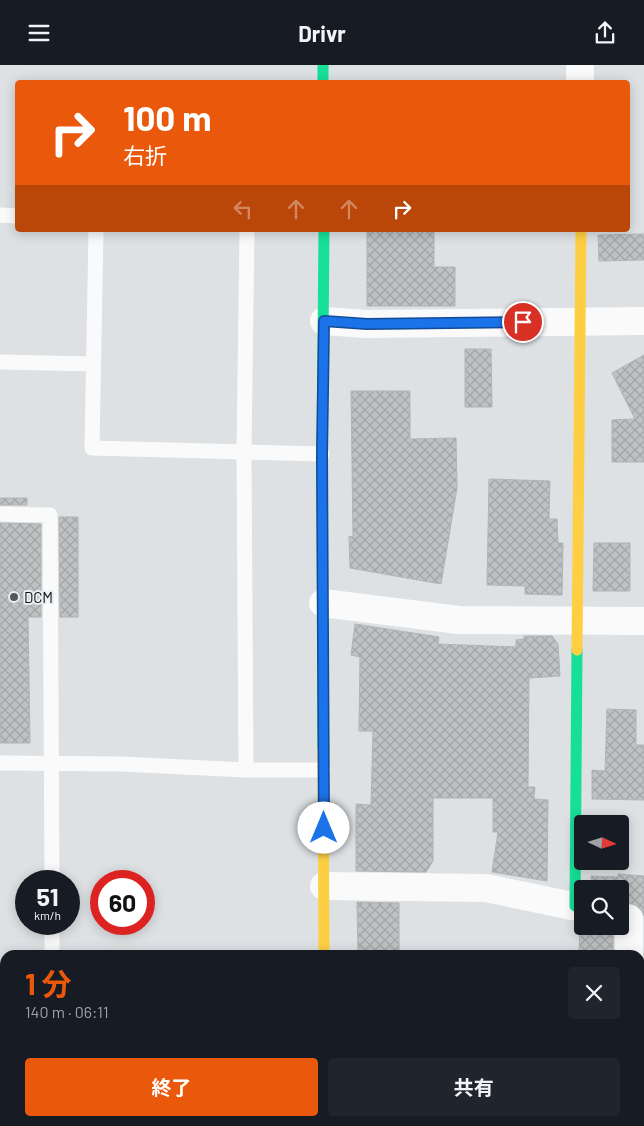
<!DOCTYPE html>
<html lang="ja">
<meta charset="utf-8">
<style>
:root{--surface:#171b24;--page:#20242c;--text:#f1f3f6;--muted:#9ea1a6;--accent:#ea580c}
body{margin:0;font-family:Barlow,"Noto Sans JP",sans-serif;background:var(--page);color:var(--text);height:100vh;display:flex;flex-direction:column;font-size:19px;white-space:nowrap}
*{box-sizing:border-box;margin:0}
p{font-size:16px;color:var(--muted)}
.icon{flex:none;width:28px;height:28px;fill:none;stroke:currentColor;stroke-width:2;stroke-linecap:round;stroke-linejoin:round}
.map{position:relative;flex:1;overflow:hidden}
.drawer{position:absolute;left:0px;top:885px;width:645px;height:176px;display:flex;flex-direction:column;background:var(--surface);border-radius:15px 15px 0 0;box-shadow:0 2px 12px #0003}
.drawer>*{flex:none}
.banner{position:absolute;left:15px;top:15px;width:615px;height:152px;border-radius:5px;box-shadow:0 2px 12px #0003;background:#ea580c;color:#fff;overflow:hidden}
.needle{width:32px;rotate:94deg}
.buttons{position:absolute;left:574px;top:750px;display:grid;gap:10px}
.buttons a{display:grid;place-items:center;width:55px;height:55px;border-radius:5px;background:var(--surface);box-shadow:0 2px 12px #0003;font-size:25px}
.speed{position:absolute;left:15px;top:805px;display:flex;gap:10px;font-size:25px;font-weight:700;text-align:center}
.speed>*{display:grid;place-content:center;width:65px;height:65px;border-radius:50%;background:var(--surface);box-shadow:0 2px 12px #0003;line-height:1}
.speed small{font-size:12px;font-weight:400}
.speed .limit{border:8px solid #d22;background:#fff;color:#111}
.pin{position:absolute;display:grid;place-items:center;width:42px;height:42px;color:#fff;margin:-21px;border:2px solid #fff;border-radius:50%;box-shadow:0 1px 5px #0007}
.me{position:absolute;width:55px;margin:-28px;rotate:0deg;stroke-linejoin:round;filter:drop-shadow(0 0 4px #0008)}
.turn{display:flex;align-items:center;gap:18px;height:105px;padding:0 25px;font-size:22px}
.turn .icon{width:65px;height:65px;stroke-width:2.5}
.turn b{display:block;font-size:35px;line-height:42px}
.lanes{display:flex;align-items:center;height:48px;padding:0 25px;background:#0003;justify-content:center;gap:25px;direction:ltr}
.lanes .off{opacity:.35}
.round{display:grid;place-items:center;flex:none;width:52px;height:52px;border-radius:5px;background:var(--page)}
.headline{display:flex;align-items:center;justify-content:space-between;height:85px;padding:0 25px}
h1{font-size:30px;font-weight:700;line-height:38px;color:var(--accent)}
.primary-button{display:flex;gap:10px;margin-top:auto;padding:10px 25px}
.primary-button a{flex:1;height:58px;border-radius:5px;background:var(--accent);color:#fff;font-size:20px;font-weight:700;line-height:58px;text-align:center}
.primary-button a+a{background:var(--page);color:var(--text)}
header{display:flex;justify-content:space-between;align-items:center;height:65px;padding:0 25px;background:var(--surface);font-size:22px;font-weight:700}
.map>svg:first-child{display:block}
.building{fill:url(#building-cross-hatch);stroke:#b2b4b6}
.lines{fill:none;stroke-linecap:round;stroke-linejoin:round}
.lane{stroke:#fafafb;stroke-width:15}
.street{stroke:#fafafb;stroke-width:28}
.fast{stroke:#16e098;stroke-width:11}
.slow{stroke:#ffcf43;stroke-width:11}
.jam{stroke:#f24e42;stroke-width:11}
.route-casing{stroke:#114b97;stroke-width:12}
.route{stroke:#1a73e8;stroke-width:9}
.poi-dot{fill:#555859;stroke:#e8eff2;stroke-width:2}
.labels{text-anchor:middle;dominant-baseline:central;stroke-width:4;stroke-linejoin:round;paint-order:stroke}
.poi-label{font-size:15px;fill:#0c0e0f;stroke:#e8eff2;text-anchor:start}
</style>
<header><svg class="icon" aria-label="menu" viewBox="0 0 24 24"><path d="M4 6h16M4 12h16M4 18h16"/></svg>Drivr<svg class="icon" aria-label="share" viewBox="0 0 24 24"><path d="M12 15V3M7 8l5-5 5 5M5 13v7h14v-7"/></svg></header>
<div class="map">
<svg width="644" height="1061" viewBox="0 0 644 1061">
<defs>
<pattern id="building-cross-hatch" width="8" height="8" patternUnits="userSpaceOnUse" patternTransform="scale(1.25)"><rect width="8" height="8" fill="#bec2c3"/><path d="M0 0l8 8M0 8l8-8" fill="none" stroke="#a2a6a6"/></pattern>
</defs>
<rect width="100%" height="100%" fill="#dde1e3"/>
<path class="building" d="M 367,165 L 434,165 L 434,202 L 455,202 L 455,241 L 367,241 Z
M 644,169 L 644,195 L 599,196 L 598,170 Z
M 465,284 L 491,284 L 492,342 L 465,342 Z
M 644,290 L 644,397 L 612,397 L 612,355 L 635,354 L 612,308 Z
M 351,326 L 410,326 L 410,374 L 456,373 L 457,423 L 441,519 L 350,503 L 349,471 L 353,472 Z
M 489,414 L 550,416 L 549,454 L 557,454 L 558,478 L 563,478 L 562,530 L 525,529 L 525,521 L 487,520 Z
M 0,433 L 27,433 L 27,440 L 0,440 Z
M 59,452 L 78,452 L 78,552 L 60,552 Z
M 0,458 L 41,459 L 41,552 L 28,552 L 30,678 L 0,678 Z
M 594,478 L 630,478 L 630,526 L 593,526 Z
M 355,559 L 439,572 L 438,579 L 516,582 L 516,575 L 524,574 L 524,571 L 552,571 L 558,579 L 560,611 L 529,613 L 528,722 L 535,722 L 534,734 L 548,735 L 547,816 L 492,807 L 498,767 L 493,767 L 493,733 L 433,733 L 433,796 L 426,807 L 356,806 L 356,739 L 371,740 L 373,666 L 359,666 L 360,592 L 351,590 Z
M 607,644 L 636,645 L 636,680 L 644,680 L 644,735 L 592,734 L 592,705 L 605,706 Z
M 618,809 L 644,811 L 644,851 L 642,846 L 636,840 L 629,838 L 620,842 L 620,824 L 591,824 L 591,811 L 618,812 Z
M 357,837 L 399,838 L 399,890 L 358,890 Z
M 580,858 L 582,858 L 582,861 L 613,861 L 613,887 L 606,887 L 605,890 L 579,890 Z"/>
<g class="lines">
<path class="lane" d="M 0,150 L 18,151
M 96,165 L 92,383 L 322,389
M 247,165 L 244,387 L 246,705 L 323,705
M 0,297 L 93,299
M 0,449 L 50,450 L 52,816
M 0,698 L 121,699 L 246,705
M 52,859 L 52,890
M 0,934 L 5,934
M 0,1017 L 5,1012
M 73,1056 L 73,1061
M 167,1056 L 167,1061
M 249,1061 L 249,1056"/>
<path class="street" d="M 580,0 L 580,18
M 324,256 L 367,259 L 644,256
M 323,538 L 459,555 L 644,556
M 324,821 L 486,823 L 582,843
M 629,890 L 629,854
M 626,1061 L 626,1056"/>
<path class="fast" d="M 323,0 L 323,18
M 323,683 L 322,389 L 324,165
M 575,841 L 577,585"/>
<path class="slow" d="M 577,585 L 581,165
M 323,683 L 324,890"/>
<path class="jam" d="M 325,1056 L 325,1061"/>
</g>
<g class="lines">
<g class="route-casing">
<path id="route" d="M 324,763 L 322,390 L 324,256 L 367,259 L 523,257"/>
</g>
<use href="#route" class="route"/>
</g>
<circle class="poi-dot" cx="14" cy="532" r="5"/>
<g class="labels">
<g class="poi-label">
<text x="24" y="532">DCM</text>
</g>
</g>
</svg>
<div class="buttons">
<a><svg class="needle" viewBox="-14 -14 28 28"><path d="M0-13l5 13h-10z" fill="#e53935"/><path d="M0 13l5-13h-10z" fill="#9ea1a6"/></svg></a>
<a><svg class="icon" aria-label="search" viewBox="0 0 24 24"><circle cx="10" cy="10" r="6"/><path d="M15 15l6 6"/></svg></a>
</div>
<div class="speed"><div>51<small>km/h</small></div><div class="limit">60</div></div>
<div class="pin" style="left:523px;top:257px;background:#d93025"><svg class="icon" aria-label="arrive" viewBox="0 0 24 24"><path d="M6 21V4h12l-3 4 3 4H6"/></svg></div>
<svg class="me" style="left:324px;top:763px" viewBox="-20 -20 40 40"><circle r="19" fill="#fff"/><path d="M0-13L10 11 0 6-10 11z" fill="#1a73e8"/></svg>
<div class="banner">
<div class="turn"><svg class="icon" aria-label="right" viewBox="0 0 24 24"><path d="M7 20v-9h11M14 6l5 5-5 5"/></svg><div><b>100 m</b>右折</div></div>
<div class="lanes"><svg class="icon off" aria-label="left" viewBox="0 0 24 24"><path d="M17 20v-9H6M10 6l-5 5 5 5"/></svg><svg class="icon off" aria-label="ahead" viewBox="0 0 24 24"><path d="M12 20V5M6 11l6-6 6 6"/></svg><svg class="icon off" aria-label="ahead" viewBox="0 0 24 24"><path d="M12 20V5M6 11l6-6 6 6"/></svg><svg class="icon" aria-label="right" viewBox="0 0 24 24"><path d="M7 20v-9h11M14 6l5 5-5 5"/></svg></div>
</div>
<section class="drawer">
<div class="headline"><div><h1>1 分</h1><p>140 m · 06:11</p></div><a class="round"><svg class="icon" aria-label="close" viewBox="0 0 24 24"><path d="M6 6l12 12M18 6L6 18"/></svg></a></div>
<div class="primary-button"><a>終了</a><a>共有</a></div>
</section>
</div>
